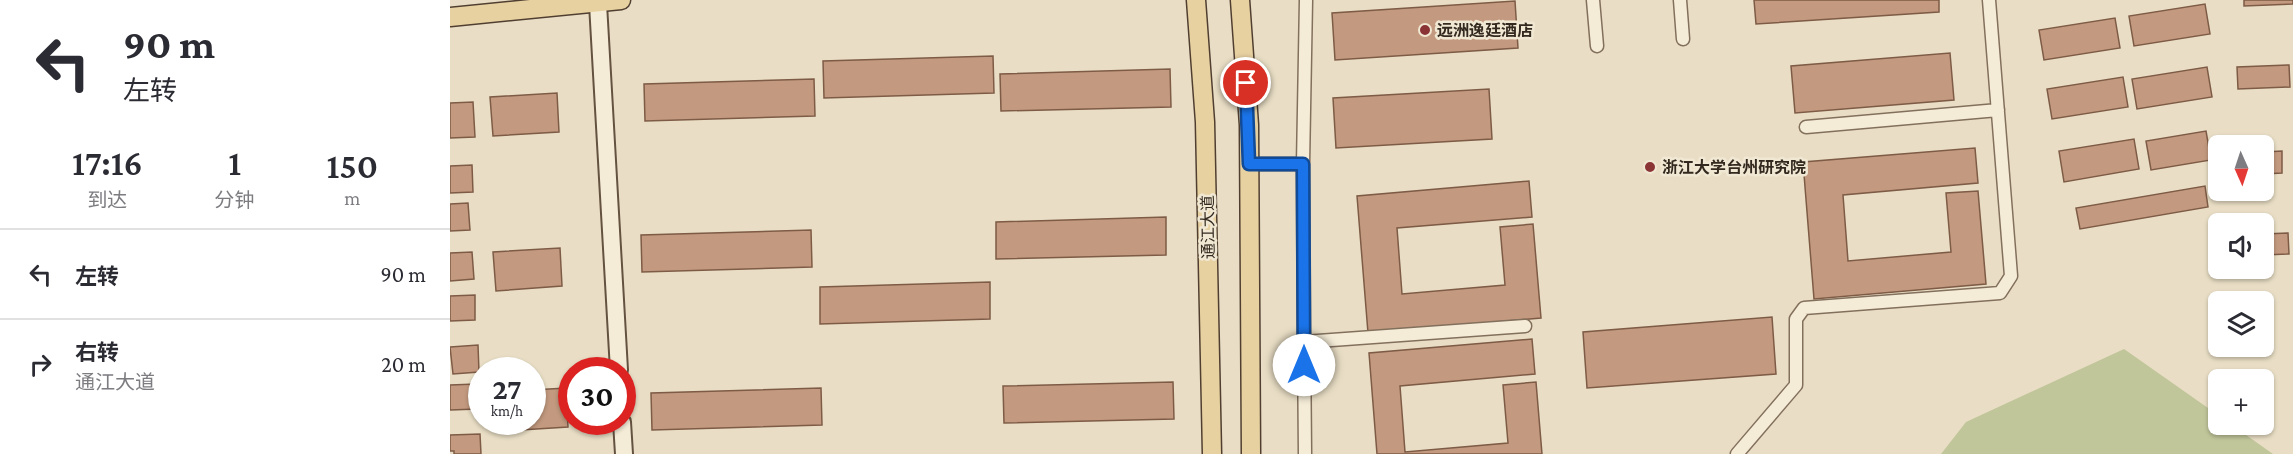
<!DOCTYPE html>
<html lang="zh">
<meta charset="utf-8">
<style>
:root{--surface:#fff;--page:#f2f2f3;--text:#2b2b33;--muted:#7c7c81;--line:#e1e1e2}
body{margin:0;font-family:"Crimson Pro","Noto Sans SC",serif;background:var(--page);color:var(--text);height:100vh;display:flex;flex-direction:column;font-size:22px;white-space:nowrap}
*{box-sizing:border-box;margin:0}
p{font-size:20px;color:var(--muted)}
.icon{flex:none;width:33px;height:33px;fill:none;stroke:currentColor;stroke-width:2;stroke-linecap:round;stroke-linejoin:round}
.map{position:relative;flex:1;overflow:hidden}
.sheet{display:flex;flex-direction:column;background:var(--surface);width:450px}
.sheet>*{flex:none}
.guide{background:#fff;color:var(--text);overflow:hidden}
.needle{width:39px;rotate:177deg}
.controls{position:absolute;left:1758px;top:135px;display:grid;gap:12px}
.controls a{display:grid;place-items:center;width:66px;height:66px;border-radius:9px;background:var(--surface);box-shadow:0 2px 4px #0004;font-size:30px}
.speed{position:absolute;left:18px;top:357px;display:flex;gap:12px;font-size:30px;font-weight:700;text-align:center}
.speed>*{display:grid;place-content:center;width:78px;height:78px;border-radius:50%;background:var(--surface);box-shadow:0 2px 4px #0004;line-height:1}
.speed small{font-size:15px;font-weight:400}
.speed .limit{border:9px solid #d22;background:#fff;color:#111}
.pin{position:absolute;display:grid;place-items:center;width:51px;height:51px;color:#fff;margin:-26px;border:3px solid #fff;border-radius:50%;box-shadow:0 2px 6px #0007}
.me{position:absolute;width:66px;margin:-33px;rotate:0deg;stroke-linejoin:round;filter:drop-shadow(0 0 4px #0008)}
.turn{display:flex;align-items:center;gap:21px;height:126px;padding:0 24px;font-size:27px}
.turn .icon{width:78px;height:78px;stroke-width:2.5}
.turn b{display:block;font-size:42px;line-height:51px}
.eta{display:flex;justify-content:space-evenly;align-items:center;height:102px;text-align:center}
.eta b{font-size:36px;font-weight:600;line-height:42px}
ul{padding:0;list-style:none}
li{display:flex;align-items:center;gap:18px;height:90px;padding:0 24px;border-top:2px solid var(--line)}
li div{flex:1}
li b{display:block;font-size:22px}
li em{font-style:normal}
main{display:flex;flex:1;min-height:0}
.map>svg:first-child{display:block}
.green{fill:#c1c69a}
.building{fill:#c39a7f;stroke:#7e5b46;stroke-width:1.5}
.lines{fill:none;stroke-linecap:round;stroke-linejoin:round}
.street-casing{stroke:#82705d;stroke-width:15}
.secondary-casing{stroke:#645240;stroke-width:20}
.primary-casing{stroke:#503f31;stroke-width:21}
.street{stroke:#f5ecd7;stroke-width:12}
.secondary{stroke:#f5ecd7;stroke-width:16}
.primary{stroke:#e8d1a1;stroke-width:18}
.route-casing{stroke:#114b97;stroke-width:15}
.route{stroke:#1a73e8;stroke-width:10}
.poi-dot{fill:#8a3436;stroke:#f1e8d4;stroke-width:2}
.labels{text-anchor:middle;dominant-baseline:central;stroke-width:5;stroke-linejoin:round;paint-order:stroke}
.poi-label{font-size:16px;font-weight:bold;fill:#34291f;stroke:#f1e8d4;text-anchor:start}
.street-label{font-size:16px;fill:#34291f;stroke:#f1e8d4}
</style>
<main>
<section class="sheet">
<div class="guide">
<div class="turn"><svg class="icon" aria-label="left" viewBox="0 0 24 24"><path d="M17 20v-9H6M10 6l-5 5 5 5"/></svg><div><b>90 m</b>左转</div></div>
</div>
<div class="eta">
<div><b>17:16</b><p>到达</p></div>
<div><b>1</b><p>分钟</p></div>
<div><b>150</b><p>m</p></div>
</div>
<ul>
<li><svg class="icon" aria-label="left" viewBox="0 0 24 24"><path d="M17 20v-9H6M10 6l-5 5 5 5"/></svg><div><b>左转</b></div><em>90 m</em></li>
<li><svg class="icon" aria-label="right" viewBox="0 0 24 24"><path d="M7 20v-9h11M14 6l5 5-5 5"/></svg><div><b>右转</b><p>通江大道</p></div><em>20 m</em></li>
</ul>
</section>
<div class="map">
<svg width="1843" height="454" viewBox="0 0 1843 454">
<rect width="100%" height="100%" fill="#e9dec5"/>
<path class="green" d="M 1674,349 L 1768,415 L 1768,424 L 1782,425 L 1823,454 L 1491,454 L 1516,422 Z"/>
<path class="building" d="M 1304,0 L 1489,0 L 1489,12 L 1306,24 Z
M 1794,0 L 1843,0 L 1843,4 L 1794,6 Z
M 1065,1 L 1068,48 L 885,60 L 882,13 Z
M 1755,4 L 1760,34 L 1684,46 L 1679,16 Z
M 1665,18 L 1670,48 L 1594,60 L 1589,30 Z
M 1500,53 L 1504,100 L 1345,113 L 1341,66 Z
M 543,56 L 544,93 L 374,98 L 373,61 Z
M 1839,65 L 1840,87 L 1788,89 L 1787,67 Z
M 1757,67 L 1762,97 L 1687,109 L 1682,79 Z
M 720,69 L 721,107 L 551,111 L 550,74 Z
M 1673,77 L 1678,107 L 1602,119 L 1597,89 Z
M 364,79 L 365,116 L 195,121 L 194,84 Z
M 1039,89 L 1042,139 L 886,148 L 883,98 Z
M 107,93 L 109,132 L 43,136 L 40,97 Z
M 23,102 L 25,137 L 0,138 L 0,103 Z
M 1756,131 L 1761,160 L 1701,170 L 1696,141 Z
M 1684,139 L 1689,169 L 1614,182 L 1609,151 Z
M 1525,148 L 1528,183 L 1393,195 L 1398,261 L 1501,252 L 1496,193 L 1528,191 L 1536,284 L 1364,299 L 1353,162 Z
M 1832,151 L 1832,173 L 1814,174 L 1814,152 Z
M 22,165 L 23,192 L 0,193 L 0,166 Z
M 1079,181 L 1082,217 L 947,228 L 952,294 L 1055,285 L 1050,227 L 1083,224 L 1091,318 L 918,333 L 907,196 Z
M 1755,186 L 1758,207 L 1630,229 L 1626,208 Z
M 18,203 L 20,230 L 0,231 L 0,204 Z
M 716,217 L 716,255 L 546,259 L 546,222 Z
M 361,230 L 362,267 L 192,272 L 191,235 Z
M 1838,233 L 1839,254 L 1814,255 L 1814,234 Z
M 110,248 L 112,286 L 46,291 L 43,252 Z
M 22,252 L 24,279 L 0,281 L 0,253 Z
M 540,282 L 540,319 L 370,324 L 370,287 Z
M 25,295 L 25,320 L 0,321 L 0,296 Z
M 1322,317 L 1326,374 L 1137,388 L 1133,332 Z
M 1082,339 L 1085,374 L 950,386 L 955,452 L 1058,443 L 1053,385 L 1086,382 L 1092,454 L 927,454 L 919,353 Z
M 28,345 L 29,372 L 3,374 L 0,347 Z
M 723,382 L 724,419 L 554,423 L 553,386 Z
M 26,384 L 27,409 L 0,410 L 0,385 Z
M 116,388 L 118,427 L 52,431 L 51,422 L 82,422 L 82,390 Z
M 371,388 L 372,425 L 202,430 L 201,393 Z
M 30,434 L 31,454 L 4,454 L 4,451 L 0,451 L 0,435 Z"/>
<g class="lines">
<g class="street-casing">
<path id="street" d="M 1143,0 L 1147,46
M 1230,0 L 1233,39
M 1356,127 L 1548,110
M 799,164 L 853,164
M 854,342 L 853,164 L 856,0
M 855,454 L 854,342 L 1075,326
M 1287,454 L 1346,385 L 1346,319 L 1354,308 L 1550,293 L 1561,276 L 1539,0"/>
</g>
<g class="secondary-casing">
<path id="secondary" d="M 148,4 L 169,370
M 172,422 L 174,454"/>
</g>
<g class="primary-casing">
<path id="primary" d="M 746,0 L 755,122 L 762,454
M 790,0 L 799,125 L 801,454
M 0,17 L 171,0"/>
</g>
<use href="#street" class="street"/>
<use href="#secondary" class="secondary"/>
<use href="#primary" class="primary"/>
</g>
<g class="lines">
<g class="route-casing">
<path id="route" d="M 796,83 L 799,164 L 853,164 L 854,365"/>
</g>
<use href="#route" class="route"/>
</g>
<g class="poi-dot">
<circle cx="975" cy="30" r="6"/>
<circle cx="1200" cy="167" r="6"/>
</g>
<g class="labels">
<g class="poi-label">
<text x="987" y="30">远洲逸廷酒店</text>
<text x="1212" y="167">浙江大学台州研究院</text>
</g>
<g class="street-label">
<text transform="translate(758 227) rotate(-91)">通江大道</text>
</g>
</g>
</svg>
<div class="controls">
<a><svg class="needle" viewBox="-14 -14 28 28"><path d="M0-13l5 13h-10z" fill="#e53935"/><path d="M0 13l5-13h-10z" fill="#7c7c81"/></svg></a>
<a><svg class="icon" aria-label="sound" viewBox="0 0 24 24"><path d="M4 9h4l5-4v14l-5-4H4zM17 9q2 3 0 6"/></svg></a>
<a><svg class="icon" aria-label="layers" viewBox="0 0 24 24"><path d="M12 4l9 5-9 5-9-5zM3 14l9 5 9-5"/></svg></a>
<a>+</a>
</div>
<div class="speed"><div>27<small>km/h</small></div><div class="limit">30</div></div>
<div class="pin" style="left:796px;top:83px;background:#d93025"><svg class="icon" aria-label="arrive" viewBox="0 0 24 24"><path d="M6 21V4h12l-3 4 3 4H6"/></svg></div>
<svg class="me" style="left:854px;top:365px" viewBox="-20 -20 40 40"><circle r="19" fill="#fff"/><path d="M0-13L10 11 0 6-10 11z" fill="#1a73e8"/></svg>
</div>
</main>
